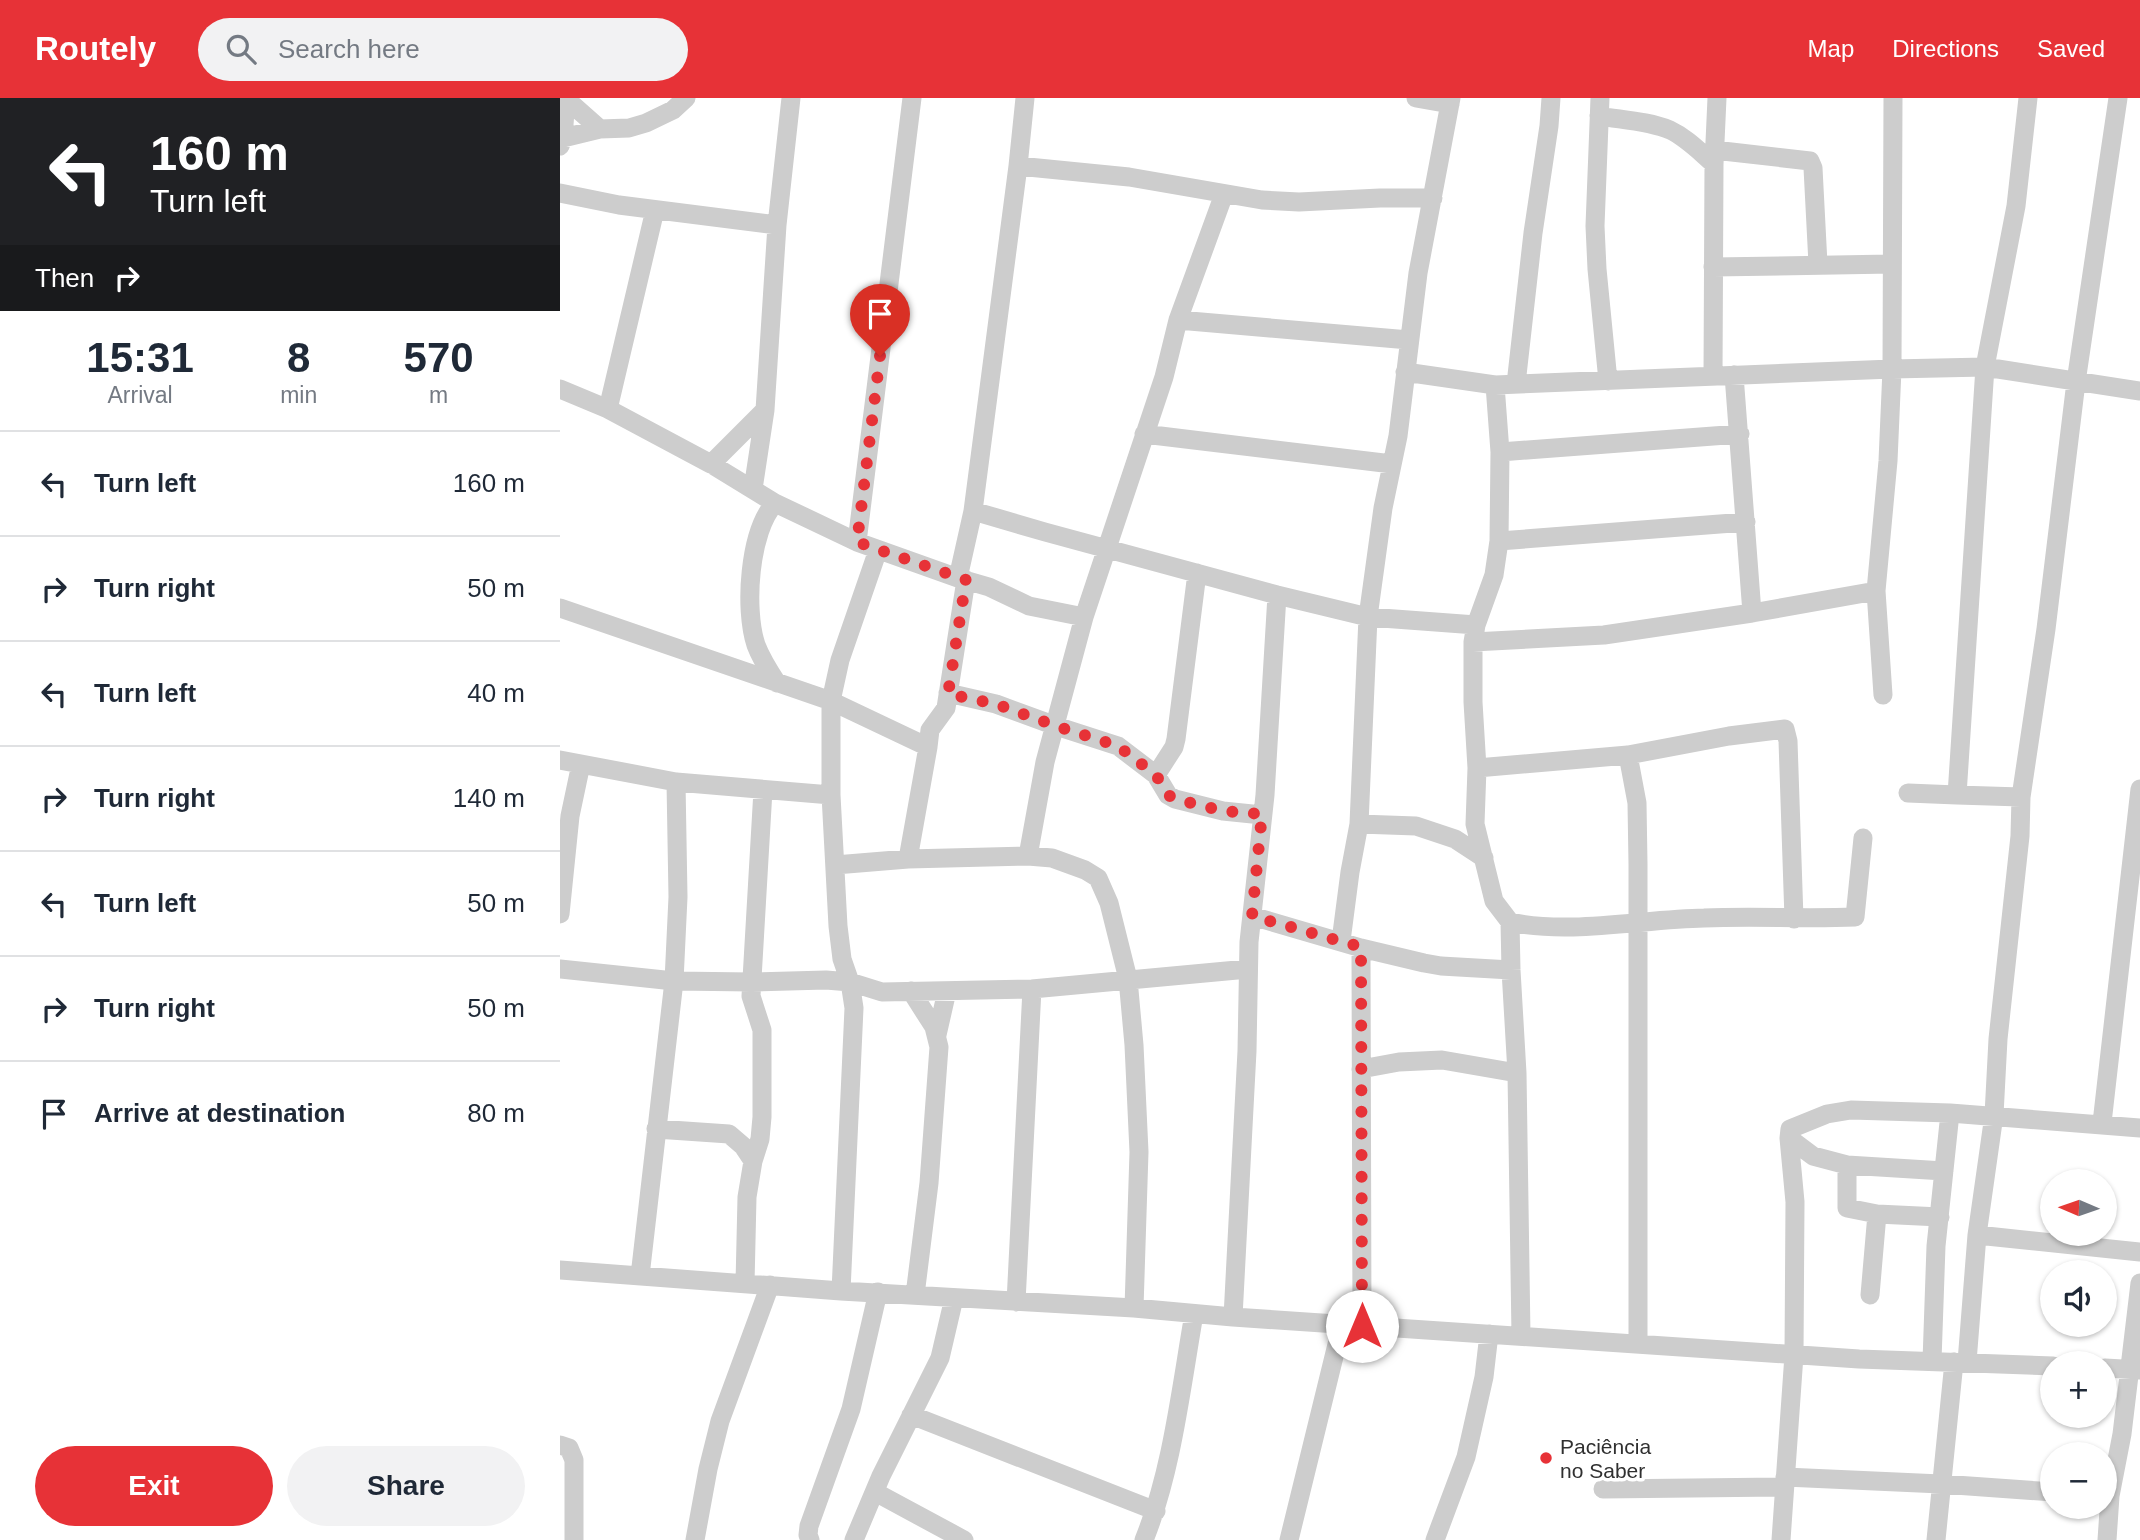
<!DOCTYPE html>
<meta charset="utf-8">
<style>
:root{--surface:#fff;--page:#f2f2f3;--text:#1f2937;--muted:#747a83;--line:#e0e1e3;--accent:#e73237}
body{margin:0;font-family:Arial,sans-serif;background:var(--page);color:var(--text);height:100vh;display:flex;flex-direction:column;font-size:26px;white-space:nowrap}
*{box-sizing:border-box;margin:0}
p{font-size:23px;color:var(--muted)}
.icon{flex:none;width:38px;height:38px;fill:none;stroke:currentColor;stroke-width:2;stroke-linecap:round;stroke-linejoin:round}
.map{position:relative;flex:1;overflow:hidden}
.panel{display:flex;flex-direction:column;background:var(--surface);width:560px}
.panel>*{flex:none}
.hud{background:#202124;color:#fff;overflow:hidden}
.needle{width:46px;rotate:272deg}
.tools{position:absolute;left:1480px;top:1071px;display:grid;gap:14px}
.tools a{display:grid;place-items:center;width:77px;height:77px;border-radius:50%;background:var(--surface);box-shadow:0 2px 5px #0004;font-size:35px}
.pin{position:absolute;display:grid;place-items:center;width:60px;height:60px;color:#fff;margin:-72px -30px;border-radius:50% 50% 50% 0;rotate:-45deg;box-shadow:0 0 7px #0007}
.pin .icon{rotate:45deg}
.me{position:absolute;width:77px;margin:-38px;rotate:0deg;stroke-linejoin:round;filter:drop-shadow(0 0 5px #0008)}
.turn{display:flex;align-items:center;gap:24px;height:147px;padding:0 35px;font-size:32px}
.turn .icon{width:91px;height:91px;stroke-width:2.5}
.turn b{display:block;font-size:49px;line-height:60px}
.then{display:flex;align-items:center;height:66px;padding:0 35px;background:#0003;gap:14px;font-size:26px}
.eta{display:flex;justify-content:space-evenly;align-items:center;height:119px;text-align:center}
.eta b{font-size:42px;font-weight:800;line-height:49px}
.action{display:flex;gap:14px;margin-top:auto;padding:14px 35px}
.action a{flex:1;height:80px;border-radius:42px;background:var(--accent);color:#fff;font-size:28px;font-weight:800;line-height:80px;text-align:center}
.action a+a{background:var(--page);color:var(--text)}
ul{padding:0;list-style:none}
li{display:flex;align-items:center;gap:21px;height:105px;padding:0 35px;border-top:2px solid var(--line)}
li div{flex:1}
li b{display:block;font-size:26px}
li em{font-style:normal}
header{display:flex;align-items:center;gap:42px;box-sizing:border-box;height:98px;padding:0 35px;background:var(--accent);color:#fff}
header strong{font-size:33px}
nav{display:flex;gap:38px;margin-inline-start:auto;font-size:24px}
.search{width:490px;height:63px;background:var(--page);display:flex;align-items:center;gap:18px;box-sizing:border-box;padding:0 24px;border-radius:38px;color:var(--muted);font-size:26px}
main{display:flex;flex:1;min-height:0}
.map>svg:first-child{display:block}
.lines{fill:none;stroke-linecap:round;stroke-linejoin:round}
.minor{stroke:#cdcdcd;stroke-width:19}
.route{stroke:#e73237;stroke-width:12;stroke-dasharray:0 21.6}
.poi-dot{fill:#e73237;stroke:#fff;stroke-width:2.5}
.labels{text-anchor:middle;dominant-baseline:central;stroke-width:7;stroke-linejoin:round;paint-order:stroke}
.poi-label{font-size:21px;fill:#303030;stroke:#fff;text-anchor:start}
</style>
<header>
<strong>Routely</strong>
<div class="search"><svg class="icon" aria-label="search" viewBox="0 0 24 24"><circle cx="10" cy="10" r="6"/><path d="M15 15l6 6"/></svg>Search here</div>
<nav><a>Map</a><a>Directions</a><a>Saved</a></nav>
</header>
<main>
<section class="panel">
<div class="hud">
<div class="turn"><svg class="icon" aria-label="left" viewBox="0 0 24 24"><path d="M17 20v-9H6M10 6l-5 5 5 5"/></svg><div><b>160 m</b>Turn left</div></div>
<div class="then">Then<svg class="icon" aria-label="right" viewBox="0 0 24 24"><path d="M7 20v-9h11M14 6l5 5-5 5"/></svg></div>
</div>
<div class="eta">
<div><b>15:31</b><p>Arrival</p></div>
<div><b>8</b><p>min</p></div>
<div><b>570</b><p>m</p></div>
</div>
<ul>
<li><svg class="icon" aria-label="left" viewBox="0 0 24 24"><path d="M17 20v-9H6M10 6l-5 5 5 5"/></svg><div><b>Turn left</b></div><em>160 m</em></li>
<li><svg class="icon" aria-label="right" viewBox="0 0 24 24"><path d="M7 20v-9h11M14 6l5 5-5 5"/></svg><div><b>Turn right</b></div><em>50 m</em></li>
<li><svg class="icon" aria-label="left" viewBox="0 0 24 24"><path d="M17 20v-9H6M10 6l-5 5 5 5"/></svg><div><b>Turn left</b></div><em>40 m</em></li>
<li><svg class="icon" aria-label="right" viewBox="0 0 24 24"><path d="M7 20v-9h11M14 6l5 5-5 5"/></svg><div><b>Turn right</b></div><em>140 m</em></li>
<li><svg class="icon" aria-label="left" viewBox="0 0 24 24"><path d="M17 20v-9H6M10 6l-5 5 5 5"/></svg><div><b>Turn left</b></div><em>50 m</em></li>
<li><svg class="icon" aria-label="right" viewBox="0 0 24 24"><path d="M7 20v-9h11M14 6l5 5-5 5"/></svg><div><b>Turn right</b></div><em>50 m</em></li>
<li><svg class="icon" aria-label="arrive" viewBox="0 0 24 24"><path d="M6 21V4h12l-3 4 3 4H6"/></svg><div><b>Arrive at destination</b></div><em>80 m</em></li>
</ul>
<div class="action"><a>Exit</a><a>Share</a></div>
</section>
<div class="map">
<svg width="1580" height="1442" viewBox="0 0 1580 1442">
<rect width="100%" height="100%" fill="#fff"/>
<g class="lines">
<path class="minor" d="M 856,0 L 890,6
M 1040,0 L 1035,128 L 1037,171 L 1048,283
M 6,1 L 40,31
M 1039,18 C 1062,22 1088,23 1110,32 C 1127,40 1140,54 1154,66
M 3,40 L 40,31 L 69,30 L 86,25 L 113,12 L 126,0
M 0,48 L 3,40 L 6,0
M 1154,52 L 1250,63 L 1253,70 L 1258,166
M 458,68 L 569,79 L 702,102 L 739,104 L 820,100 L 873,100
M 0,95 L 59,107 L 217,127
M 1153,169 L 1332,166
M 618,222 L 849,242
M 845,274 L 935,287 L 1332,271 L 1425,269 L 1580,293
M 1174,277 L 1192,515
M 1153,278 L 1154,66 L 1157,0
M 956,286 L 973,135 L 989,28 L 991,0
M 935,287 L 940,354 L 939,443 L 934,477 L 916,527 L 913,544 L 913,604 L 917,670 L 915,726 L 934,803 L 950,824 L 951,872 L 957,975 L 961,1238
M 0,291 L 48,311 L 151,366 L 215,405 L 297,444 L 398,480 L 429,489 L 469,508 L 524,519
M 48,311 L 95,112
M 584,336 L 832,366
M 940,354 L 1180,336
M 151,366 L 205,312
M 193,391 L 205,312 L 217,127 L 231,0
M 215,405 C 189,433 184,511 196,547 C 201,560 209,573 217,585
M 413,413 L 485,434 L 717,497 L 808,519 L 916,527
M 939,443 L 1186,424
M 297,444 L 352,0
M 398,480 L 413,413 L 458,68 L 465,0
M 0,510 L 271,603 L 368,649 L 370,632 L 386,610 L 406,482
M 913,544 L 1044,537 L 1192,515 L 1316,493
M 388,595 L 436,606 L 496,628 L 558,648 L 596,677 L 608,697 L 615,701 L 663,713 L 702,717
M 1323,597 L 1316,493 L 1328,363 L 1332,271 L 1333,0
M 1068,657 L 1077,705 L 1078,766 L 1078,1246
M 0,662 L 116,684 L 271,697
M 917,670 L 1068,657 L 1169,638 L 1225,631 L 1228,643 L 1234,821
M 596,677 L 614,649 L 616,641 L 637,475
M 1348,695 L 1397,697 L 1425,269 L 1456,108 L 1468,0
M 1397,697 L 1461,699
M 799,726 L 856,728 L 895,741 L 924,760
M 468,758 L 485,664 L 524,519 L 604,279 L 618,222 L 664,96
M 348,761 L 368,649
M 275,767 L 348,761 L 468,758 L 492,760 L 525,772 L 538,780 L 549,805 L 568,881 L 574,947 L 579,1054 L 574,1210
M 0,816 L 10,718 L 21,666
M 692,818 L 801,850 L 864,865 L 881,868 L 951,872
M 950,824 C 1010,837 1083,821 1144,820 C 1194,818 1245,821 1295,819 L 1303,740
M 781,843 L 790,774 L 799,726 L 808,519 L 823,410 L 838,338 L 858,175 L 891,0
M 801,850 L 802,1228
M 0,871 L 114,883 L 192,884 L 266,882 L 290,884 L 322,894 L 472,891 L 688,871
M 351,893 L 374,929 L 379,949 L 369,1085 L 355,1197
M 377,937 L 387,893
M 801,971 L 839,964 L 882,962 L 957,975
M 1390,1015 L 1580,1030
M 1542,1025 L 1580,691
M 96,1031 L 169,1036 L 183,1048 L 193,1063
M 1229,1040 L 1253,1058 L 1287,1067 L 1384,1073
M 1287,1067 L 1287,1110 L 1317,1116 L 1380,1119
M 1417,1137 L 1580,1154
M 0,1172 L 281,1193 L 574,1210 L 673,1219 L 1299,1261 L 1493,1268
M 80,1178 L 114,883 L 118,799 L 116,684
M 185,1186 L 187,1099 L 193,1063 L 200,1041 L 202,1019 L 202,932 L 191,898 L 203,692
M 281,1193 L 294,910 L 290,884 L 282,861 L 278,828 L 271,697 L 271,603 L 280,562 L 318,452
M 1310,1197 L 1317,1116
M 456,1204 L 472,891
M 673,1219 L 687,953 L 689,844 L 705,697 L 717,497
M 1407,1264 L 1417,1137 L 1434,1017 L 1438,941 L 1460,738 L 1461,699 L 1486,531 L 1516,284 L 1558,0
M 1545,1270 L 1580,1272
M 351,1317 L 596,1413
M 0,1347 L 9,1350 L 14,1362 L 14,1442
M 1225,1379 L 1381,1386 L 1493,1394
M 1043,1391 L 1224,1389
M 315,1394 L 404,1442
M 135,1442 L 148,1371 L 160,1323 L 210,1187
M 250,1442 L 248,1437 L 249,1428 L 291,1311 L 318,1194
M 294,1442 L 321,1378 L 380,1260 L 394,1200
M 584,1442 C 612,1373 621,1290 634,1216
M 729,1442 L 782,1226
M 875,1442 L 906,1359 L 924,1279 L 929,1236
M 1221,1442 L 1234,1257 L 1235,1104 L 1229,1040 L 1230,1031 L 1267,1016 L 1291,1012 L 1390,1015 L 1376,1148 L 1372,1263
M 1376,1442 L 1394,1264
M 1547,1442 L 1550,1398 L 1562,1336 L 1580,1185"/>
</g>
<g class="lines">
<path class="route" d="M 320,258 L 297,444 L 406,482 L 388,596 L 436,606 L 496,628 L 558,648 L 596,677 L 608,697 L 615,701 L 663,713 L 702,716 L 692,818 L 801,849 L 802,1228"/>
</g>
<circle class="poi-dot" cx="986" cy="1360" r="7"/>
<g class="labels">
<g class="poi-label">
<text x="1000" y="1348">Paciência<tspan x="1000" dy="24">no Saber</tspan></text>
</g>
</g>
</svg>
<div class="tools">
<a><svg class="needle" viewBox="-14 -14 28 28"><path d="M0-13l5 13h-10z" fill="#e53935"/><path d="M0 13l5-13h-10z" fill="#747a83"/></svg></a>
<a><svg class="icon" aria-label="sound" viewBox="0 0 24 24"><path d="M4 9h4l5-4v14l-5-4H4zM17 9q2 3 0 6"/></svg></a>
<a>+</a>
<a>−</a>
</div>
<div class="pin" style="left:320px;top:258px;background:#d93025"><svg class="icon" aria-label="arrive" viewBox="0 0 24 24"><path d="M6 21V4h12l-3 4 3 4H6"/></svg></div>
<svg class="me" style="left:802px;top:1228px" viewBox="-20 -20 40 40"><circle r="19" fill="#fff"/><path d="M0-13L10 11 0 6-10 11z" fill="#e73237"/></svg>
</div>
</main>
